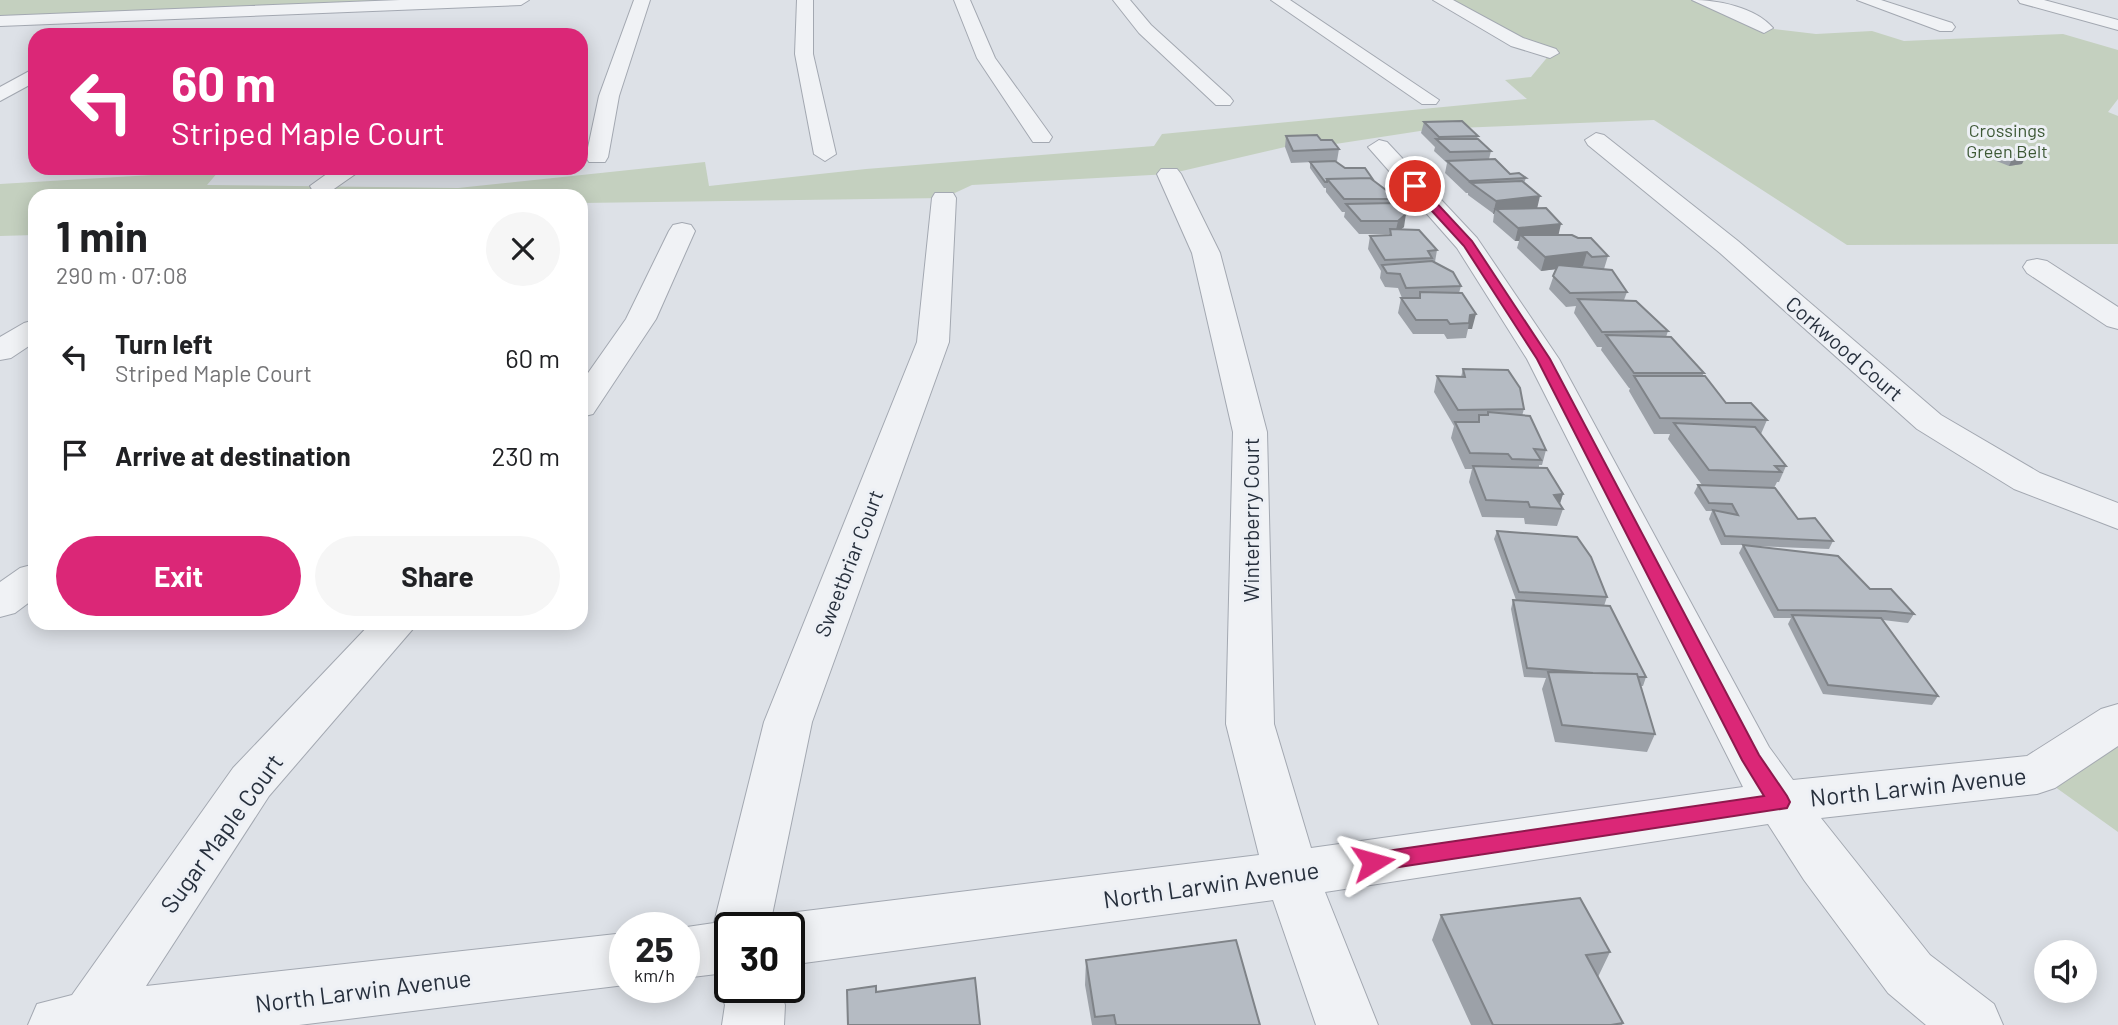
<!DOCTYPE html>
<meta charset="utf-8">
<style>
:root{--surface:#fff;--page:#f6f6f6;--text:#202124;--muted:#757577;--accent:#db2777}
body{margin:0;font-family:Barlow,sans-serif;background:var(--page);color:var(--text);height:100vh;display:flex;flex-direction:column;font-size:26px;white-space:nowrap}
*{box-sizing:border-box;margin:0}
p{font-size:23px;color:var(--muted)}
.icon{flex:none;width:38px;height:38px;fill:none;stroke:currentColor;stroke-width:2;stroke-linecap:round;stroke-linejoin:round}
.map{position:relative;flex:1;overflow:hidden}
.details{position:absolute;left:28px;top:189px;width:560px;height:441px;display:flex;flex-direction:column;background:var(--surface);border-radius:21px;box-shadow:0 4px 18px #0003}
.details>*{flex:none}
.hud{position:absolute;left:28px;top:28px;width:560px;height:147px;border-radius:21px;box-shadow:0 4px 18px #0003;background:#db2777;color:#fff;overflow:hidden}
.tools{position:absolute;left:2034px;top:940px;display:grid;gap:14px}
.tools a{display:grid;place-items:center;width:63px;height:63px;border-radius:50%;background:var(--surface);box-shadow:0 4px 18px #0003;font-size:35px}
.speed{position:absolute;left:609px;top:912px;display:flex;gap:14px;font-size:35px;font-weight:700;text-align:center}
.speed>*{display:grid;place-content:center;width:91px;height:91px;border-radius:50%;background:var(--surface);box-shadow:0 4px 18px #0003;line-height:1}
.speed small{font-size:18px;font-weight:400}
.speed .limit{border:4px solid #111;border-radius:10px;background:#fff;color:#111}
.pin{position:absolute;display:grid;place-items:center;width:60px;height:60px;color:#fff;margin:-30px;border:4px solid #fff;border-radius:50%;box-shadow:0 2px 7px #0007}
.me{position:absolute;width:77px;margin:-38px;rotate:82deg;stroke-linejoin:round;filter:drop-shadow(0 0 5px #0008)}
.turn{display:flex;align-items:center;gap:24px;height:147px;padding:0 28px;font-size:32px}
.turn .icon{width:91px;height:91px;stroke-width:2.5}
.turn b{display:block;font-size:49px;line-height:60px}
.round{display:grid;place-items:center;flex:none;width:74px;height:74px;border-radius:37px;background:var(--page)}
.headline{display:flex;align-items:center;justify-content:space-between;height:119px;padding:0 28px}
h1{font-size:42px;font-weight:700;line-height:52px}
.cta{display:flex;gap:14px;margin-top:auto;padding:14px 28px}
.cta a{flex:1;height:80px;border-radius:42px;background:var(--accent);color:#fff;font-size:28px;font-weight:700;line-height:80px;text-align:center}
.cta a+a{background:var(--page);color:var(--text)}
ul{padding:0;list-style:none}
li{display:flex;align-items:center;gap:21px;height:98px;padding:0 28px}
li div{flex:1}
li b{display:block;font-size:26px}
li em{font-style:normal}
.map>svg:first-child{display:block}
.green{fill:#c4d0bf}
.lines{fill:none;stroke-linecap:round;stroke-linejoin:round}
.minor-casing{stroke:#a3a8b1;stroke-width:2}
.minor{fill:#f0f2f5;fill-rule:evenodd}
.wall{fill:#9ca1a8}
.shaded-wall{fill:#7f8388}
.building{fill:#b5bbc3;stroke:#7f8388;stroke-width:2}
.route{fill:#db2777;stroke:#8e194d;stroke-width:2}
.labels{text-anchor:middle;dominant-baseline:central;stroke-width:6;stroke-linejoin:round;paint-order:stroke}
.far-park-label{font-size:18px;fill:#3d5835;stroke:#edf0f5}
.street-label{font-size:21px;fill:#27303d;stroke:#edf0f5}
.near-street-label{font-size:24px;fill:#27303d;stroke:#edf0f5}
</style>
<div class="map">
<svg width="2118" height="1025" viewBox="0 0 2118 1025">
<rect width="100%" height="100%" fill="#dde1e7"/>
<path class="green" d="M 0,0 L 521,0 L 0,21 Z
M 1441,0 L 1700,0 L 1754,20 L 1765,28 L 1816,34 L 1872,31 L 1904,41 L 2063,34 L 2118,50 L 2118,99 L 2108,112 L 2118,116 L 2118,244 L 1847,245 L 1654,120 L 1433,129 L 1316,147 L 1285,147 L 1169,174 L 972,185 L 944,198 L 581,203 L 581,196 L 35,196 L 35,235 L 0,236 L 0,184 L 219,171 L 207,185 L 458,188 L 705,162 L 709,186 L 866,169 L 1154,146 L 1162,134 L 1527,99 L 1505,80 L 1531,77 L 1550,54 Z
M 2118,722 L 2118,832 L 2037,774 Z"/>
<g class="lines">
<g class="minor-casing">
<path id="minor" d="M 400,0 L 529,0 L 521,5 L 0,26 L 0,16 Z
M 634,0 L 650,0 L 619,96 L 608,157 L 605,162 L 589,162 L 586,157 L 599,96 Z
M 797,0 L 813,0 L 813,54 L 836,154 L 825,161 L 814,154 L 795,54 Z
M 954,0 L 970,0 L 995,58 L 1052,137 L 1049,142 L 1033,142 L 977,58 Z
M 1113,0 L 1130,0 L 1151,25 L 1230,97 L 1233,101 L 1230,105 L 1216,105 L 1139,33 Z
M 1271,0 L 1290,0 L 1439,100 L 1436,104 L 1422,104 Z
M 1433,0 L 1453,0 L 1523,38 L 1556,49 L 1559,53 L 1550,58 L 1511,46 Z
M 1692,0 C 1718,0 1755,7 1773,28 L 1764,33 Z
M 1857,0 L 1881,0 L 1952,23 L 1955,27 L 1952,31 L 1940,31 Z
M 2018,0 L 2044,0 L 2118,20 L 2118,30 L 2020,3 Z
M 35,68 L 35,82 L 0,101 L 0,87 Z
M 1596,133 L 1604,135 L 1738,241 L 1941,415 L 2040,473 L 2118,503 L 2118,529 L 2014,489 L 1917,429 L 1720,253 L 1588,145 L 1585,140 Z
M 1379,140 L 1387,142 L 1477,238 L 1559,359 L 1769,747 L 1793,780 L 2027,756 L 2101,709 L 2118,704 L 2118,746 L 2055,788 L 2037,794 L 1821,818 L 1930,955 L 1994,1004 L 2003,1025 L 1926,1025 L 1888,993 L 1804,880 L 1768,824 L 1325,892 L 1378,1025 L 1316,1025 L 1273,900 L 789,965 L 789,928 L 730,928 L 730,987 L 779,987 L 785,1005 L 784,1025 L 722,1025 L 725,1005 L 719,987 L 725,973 L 684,978 L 684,928 L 680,928 L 714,923 L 764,722 L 917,342 L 932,198 L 935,193 L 953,193 L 956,198 L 949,342 L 812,722 L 771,920 L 789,913 L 1259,855 L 1226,724 L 1233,432 L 1192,253 L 1157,174 L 1161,169 L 1177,169 L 1181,174 L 1220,253 L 1267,432 L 1274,724 L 1311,848 L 1743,787 L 1527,359 L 1457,248 L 1368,147 Z
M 335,168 L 364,168 L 331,191 L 313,191 L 310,186 Z
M 682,223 L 691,225 L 695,231 L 656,319 L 593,414 L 581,417 L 581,383 L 626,319 L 669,231 L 673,225 Z
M 2037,259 L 2047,261 L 2118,307 L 2118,329 L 2107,326 L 2027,273 L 2023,267 L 2027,261 Z
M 35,320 L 35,342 L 11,358 L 0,360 L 0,337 L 24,323 Z
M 35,564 L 35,598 L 15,613 L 0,617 L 0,582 L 20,568 Z
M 371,623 L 418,623 L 269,796 L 146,986 L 625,933 L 625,985 L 299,1025 L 28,1025 L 37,1004 L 72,995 L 233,768 Z"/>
</g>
<use href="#minor" class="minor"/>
</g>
<path class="wall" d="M 1424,122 L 1478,136 L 1477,139 L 1491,151 L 1489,159 L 1510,174 L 1526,178 L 1524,183 L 1537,208 L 1558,235 L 1608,256 L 1604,269 L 1627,292 L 1624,300 L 1668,331 L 1666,337 L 1704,373 L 1702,376 L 1726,403 L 1767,420 L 1761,434 L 1786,466 L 1779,482 L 1777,482 L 1774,488 L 1798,519 L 1833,541 L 1829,549 L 1752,546 L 1870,589 L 1914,614 L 1908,623 L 1883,620 L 1938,696 L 1932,705 L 1823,694 L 1788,624 L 1791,618 L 1774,618 L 1739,553 L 1743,545 L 1721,545 L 1709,519 L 1712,511 L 1706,511 L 1694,493 L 1698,485 L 1702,485 L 1668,439 L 1670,434 L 1654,434 L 1629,391 L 1630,388 L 1629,388 L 1601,350 L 1602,347 L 1597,347 L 1574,313 L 1576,306 L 1566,307 L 1549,289 L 1556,269 L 1541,271 L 1517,248 L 1519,241 L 1515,241 L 1493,222 L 1494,214 L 1468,195 L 1468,193 L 1466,193 L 1445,173 L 1447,163 L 1434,151 L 1435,147 L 1421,133 Z
M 1286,136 L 1339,149 L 1337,161 L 1291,163 L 1285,147 Z
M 2009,153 L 2022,164 L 2009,166 L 1994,160 L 1997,154 Z
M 1310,162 L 1345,168 L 1374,181 L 1398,199 L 1397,205 L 1404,227 L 1401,229 L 1437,250 L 1435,262 L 1461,286 L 1459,293 L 1472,329 L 1468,329 L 1466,338 L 1447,339 L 1444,334 L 1413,334 L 1398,313 L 1401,298 L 1402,298 L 1398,288 L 1385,287 L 1380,278 L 1381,271 L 1368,249 L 1370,236 L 1389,235 L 1389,234 L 1359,234 L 1344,217 L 1345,212 L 1342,212 L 1326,192 L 1326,188 L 1324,188 L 1310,168 Z
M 1463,369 L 1524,409 L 1522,416 L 1546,450 L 1542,465 L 1539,465 L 1539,468 L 1563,494 L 1560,504 L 1563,509 L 1557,526 L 1525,524 L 1524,518 L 1482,517 L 1469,482 L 1472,469 L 1465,469 L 1451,438 L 1454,426 L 1434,392 L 1437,376 L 1461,377 Z
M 1497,531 L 1607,597 L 1604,606 L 1516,600 L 1494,539 Z
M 1513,600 L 1646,677 L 1643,686 L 1640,686 L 1655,734 L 1647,752 L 1555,742 L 1542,689 L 1546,678 L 1524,677 L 1511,609 Z
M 1441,915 L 1610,952 L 1598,977 L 1623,1023 L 1622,1025 L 1471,1025 L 1432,940 Z
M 1086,960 L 1260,1025 L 1092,1025 L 1085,985 Z"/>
<path class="shaded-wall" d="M 2025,158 L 2022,164 L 2009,166 L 2012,159 Z
M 1540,196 L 1537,209 L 1496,209 L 1494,214 L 1493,214 L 1496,201 Z
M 1406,214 L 1404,227 L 1395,234 L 1398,221 Z
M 1561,224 L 1558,237 L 1521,235 L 1519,241 L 1515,241 L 1518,228 Z
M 1587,252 L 1583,266 L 1541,271 L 1545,257 Z
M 1476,314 L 1472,329 L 1468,329 L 1470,315 Z
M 1563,494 L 1558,509 L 1554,495 Z"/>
<path class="building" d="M 1462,121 L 1478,136 L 1439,137 L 1424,122 Z
M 1317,135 L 1321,140 L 1332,140 L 1339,149 L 1293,151 L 1286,136 Z
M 1436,139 L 1478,139 L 1491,151 L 1450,152 Z
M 2009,153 L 2025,158 L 2012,159 L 1997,154 Z
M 1495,159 L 1510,174 L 1519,173 L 1526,178 L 1469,181 L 1447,161 Z
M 1335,161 L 1345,168 L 1365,168 L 1374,181 L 1370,178 L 1327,179 L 1327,182 L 1325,182 L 1310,162 Z
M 1370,178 L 1398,199 L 1344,199 L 1327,179 Z
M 1522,181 L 1540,196 L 1496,201 L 1471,183 Z
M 1395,203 L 1406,214 L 1398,221 L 1361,221 L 1346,204 Z
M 1546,208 L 1561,224 L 1518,228 L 1496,209 Z
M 1390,229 L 1419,230 L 1437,250 L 1428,251 L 1432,258 L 1385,260 L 1370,236 L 1391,235 Z
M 1521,235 L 1572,235 L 1578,238 L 1591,238 L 1608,256 L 1592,257 L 1587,252 L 1545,257 Z
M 1432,261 L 1453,272 L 1461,286 L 1406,288 L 1400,274 L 1387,273 L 1382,265 Z
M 1558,265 L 1612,270 L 1627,292 L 1570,293 L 1553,276 Z
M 1420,292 L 1462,293 L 1476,314 L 1470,315 L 1469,323 L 1450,324 L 1447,320 L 1416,320 L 1401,298 L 1420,298 Z
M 1578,299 L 1636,301 L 1668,331 L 1602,332 Z
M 1606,335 L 1671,337 L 1704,373 L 1634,373 Z
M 1463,369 L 1508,370 L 1520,388 L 1524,409 L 1458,410 L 1437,376 L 1465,377 Z
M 1634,376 L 1705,376 L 1726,403 L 1751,403 L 1767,420 L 1660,418 Z
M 1488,412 L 1530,416 L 1546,450 L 1534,449 L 1541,460 L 1512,459 L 1508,454 L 1470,453 L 1455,422 L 1479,422 L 1479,415 L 1488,415 Z
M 1674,423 L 1755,427 L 1786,466 L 1775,466 L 1781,472 L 1709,470 Z
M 1473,466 L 1547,468 L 1563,494 L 1554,495 L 1563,509 L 1530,507 L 1528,502 L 1486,500 Z
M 1698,485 L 1775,488 L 1798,519 L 1815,518 L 1833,541 L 1725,536 L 1713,510 L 1738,515 L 1732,504 L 1709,503 Z
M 1497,531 L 1577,537 L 1591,557 L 1607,597 L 1519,592 Z
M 1743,545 L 1838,556 L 1870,589 L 1891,589 L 1914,614 L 1885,611 L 1778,610 Z
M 1513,600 L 1610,606 L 1646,677 L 1638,677 L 1637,674 L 1593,673 L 1527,668 Z
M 1792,615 L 1881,618 L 1938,696 L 1828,685 Z
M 1548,672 L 1637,674 L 1655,734 L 1562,725 Z
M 1580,898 L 1610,952 L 1586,955 L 1623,1023 L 1611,1025 L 1493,1025 L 1441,915 Z
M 1236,940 L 1260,1025 L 1116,1025 L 1114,1015 L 1095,1017 L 1086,960 Z
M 975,978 L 980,1025 L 848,1025 L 847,990 L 876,986 L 876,992 Z"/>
<path class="route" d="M 1411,183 L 1418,183 L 1472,241 L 1550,359 L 1759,755 L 1787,796 L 1790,802 L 1787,808 L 1373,871 L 1365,869 L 1362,862 L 1365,855 L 1373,853 L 1764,796 L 1742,760 L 1537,359 L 1464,246 L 1411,188 Z"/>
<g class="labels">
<g class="far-park-label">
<text x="2007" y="130">Crossings<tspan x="2007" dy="21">Green Belt</tspan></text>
</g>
<g class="street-label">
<text transform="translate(1845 348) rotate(41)">Corkwood Court</text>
<text transform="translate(1250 520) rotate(-90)">Winterberry Court</text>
<text transform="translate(848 563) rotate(-69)">Sweetbriar Court</text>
</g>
<g class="near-street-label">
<text transform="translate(1918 786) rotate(-6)">North Larwin Avenue</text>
<text transform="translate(221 833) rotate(-54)">Sugar Maple Court</text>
<text transform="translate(1211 884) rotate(-8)">North Larwin Avenue</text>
<text transform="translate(363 990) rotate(-7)">North Larwin Avenue</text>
</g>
</g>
</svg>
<div class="tools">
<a><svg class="icon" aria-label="sound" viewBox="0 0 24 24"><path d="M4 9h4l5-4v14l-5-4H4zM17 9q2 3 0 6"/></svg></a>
</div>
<div class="speed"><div>25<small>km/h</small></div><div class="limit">30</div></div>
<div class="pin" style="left:1415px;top:186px;background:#d93025"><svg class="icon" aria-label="arrive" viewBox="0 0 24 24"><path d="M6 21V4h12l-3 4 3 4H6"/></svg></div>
<svg class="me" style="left:1373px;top:862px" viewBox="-20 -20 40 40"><path d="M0-17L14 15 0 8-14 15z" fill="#db2777" stroke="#fff" stroke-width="4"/></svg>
<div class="hud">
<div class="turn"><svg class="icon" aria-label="left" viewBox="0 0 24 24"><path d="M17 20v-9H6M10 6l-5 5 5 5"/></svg><div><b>60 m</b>Striped Maple Court</div></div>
</div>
<section class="details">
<div class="headline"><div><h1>1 min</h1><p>290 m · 07:08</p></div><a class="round"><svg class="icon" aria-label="close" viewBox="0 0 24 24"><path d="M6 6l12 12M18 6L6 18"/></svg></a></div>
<ul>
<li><svg class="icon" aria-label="left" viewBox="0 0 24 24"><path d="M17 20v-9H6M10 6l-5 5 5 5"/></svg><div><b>Turn left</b><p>Striped Maple Court</p></div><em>60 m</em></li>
<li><svg class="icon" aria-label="arrive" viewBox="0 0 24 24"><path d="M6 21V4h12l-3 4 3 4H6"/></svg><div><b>Arrive at destination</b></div><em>230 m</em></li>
</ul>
<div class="cta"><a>Exit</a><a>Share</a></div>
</section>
</div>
